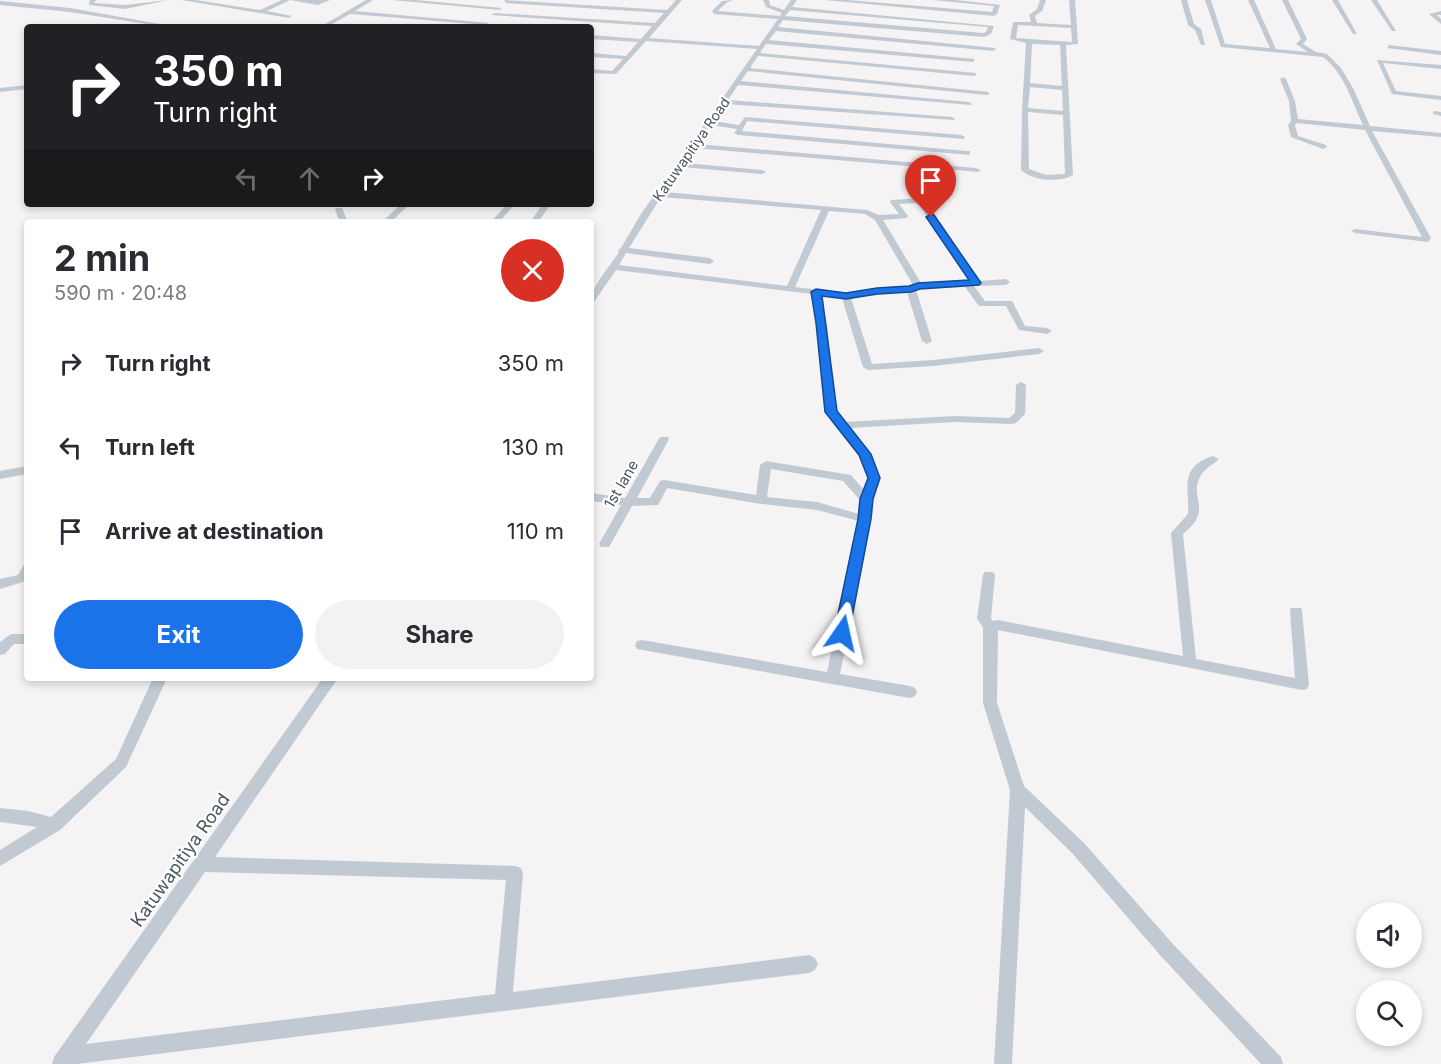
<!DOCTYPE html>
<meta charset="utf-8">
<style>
:root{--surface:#fff;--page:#f2f2f3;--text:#2b2b33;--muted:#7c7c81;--accent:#1a73e8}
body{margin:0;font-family:Inter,sans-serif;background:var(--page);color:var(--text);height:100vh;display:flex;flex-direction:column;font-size:22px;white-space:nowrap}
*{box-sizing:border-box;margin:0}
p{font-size:20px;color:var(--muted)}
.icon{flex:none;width:33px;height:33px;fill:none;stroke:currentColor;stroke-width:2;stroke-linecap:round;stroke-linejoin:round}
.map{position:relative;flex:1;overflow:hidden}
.panel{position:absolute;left:24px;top:219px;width:570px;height:462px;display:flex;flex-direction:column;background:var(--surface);border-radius:6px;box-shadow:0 3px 9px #0003}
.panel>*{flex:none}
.hud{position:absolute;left:24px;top:24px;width:570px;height:183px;border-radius:6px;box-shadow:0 3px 9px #0003;background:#202124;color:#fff;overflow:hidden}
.fabs{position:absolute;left:1356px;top:902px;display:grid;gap:12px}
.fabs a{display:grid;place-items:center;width:66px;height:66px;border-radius:50%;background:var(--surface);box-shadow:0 3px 9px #0003;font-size:30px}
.pin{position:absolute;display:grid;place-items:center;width:51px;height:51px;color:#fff;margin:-62px -26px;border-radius:50% 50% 50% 0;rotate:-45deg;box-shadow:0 0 6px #0007}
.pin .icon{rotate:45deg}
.me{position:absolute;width:66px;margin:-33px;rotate:11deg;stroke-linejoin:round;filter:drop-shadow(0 0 4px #0008)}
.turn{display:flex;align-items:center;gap:21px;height:126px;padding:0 30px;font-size:27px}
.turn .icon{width:78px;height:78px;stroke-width:2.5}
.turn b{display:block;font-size:42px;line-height:51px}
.lanes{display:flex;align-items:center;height:57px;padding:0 30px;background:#0003;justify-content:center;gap:30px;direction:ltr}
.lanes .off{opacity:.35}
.round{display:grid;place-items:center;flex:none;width:63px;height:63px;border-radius:32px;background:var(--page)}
.overview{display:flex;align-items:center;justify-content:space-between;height:102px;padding:0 30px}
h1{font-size:36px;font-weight:700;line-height:45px}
.action{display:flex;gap:12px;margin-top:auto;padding:12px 30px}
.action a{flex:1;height:69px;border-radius:36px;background:var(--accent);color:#fff;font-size:24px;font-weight:700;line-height:69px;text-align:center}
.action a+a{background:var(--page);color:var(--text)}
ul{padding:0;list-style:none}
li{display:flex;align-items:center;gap:18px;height:84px;padding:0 30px}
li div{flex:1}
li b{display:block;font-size:22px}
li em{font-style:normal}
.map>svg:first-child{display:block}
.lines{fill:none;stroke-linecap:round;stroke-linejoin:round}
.minor{fill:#c1cad2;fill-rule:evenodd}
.route{fill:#1a73e8;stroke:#114b97;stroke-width:1.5}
.labels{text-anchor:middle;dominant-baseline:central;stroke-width:4.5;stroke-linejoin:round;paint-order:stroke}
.far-street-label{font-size:14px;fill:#4a5661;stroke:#fff}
.street-label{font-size:15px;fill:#4a5661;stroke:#fff}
.near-street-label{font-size:18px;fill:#4a5661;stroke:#fff}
</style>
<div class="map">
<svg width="1441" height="1064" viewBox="0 0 1441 1064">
<rect width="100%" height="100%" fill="#f5f3f3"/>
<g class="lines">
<path class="minor" d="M 90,0 L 96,0 L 94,3 L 125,5 L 169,0 L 125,9 L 89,5 Z
M 182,0 L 196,0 L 260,10 L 282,0 L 290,0 L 267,11 L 292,16 L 289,18 Z
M 290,0 L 330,0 L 318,5 Z
M 366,0 L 373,0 L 355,11 L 489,23 L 486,25 L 350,14 L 327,27 L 320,27 Z
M 392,0 L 416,0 L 502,8 L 499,10 Z
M 504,0 L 667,10 L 676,0 L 682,0 L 649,38 L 759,46 L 778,19 L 714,14 L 712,11 L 722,1 L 733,0 L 726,3 L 718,11 L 780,16 L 782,13 L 766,7 L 763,0 L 769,0 L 770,5 L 784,10 L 791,0 L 797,0 L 792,7 L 994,26 L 991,34 L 984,37 L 783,20 L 778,27 L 996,48 L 994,51 L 776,31 L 769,40 L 975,59 L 973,62 L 766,44 L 760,53 L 976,73 L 976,75 L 974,76 L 758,56 L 750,68 L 989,92 L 989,94 L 987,95 L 748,71 L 741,81 L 969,102 L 972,104 L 971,105 L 738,85 L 728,100 L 952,117 L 955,119 L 954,120 L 725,104 L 713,121 L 739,125 L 745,117 L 961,135 L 965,137 L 964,139 L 747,121 L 742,131 L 967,151 L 970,151 L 970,155 L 738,135 L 734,133 L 737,129 L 710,125 L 697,144 L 976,168 L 980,170 L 979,172 L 694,148 L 684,163 L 762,170 L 766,172 L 762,174 L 681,167 L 664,192 L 867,210 L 879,215 L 899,214 L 890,202 L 891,200 L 923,198 L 979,281 L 1006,279 L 1010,282 L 1006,285 L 974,286 L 985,301 L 1012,301 L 1025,326 L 1047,328 L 1052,331 L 1047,334 L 1019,330 L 1006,306 L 979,306 L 965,287 L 919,289 L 916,290 L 932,341 L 927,344 L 922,341 L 907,292 L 851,298 L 872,364 L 933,360 L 1039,348 L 1044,351 L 1039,354 L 933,366 L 868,370 L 863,367 L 842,298 L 821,296 L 827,323 L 836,412 L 844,422 L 955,416 L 1009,418 L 1015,413 L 1016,385 L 1021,382 L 1026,385 L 1025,414 L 1016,423 L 1012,424 L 955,422 L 849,428 L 871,454 L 880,478 L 872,499 L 871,519 L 840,674 L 910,686 L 915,688 L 917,692 L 915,696 L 910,698 L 637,649 L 635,645 L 637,641 L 642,640 L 827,672 L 859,521 L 817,510 L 761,504 L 667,488 L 658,505 L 632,506 L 609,547 L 601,547 L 599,544 L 621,505 L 591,501 L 591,493 L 625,498 L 660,437 L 668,437 L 669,439 L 637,498 L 650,498 L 660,481 L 664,480 L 756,495 L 760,465 L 766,461 L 851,475 L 864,490 L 868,478 L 860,455 L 826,412 L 817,323 L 812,294 L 616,270 L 594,302 L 591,303 C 591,285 610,267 619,252 L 618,250 L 621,248 L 641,214 L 757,49 L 646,41 L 616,74 L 591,73 L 591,69 L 612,71 L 623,59 L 591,57 L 591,53 L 626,56 L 638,42 L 591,39 L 591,35 L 641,39 L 652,26 L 491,15 L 494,13 L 655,23 L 664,13 L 506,3 ZM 790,10 L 988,27 L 986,32 L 983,33 L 785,16 ZM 661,197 L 821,210 L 787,286 L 619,265 L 626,253 L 710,264 L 714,261 L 710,258 L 629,248 ZM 918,203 L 970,281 L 921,283 L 883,220 L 907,218 L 908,216 L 899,204 ZM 829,211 L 865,214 L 875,220 L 913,285 L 846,293 L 795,287 ZM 771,469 L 843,481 L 860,500 L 859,514 L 817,502 L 767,497 Z
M 825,0 L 847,0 L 992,12 L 994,6 L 933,0 L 956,0 L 1000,5 L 997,14 L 994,16 Z
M 1040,0 L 1046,0 L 1042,11 L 1035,16 L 1037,23 L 1071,25 L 1069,0 L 1075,0 L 1078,44 L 1066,45 L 1073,175 C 1059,183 1033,181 1021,170 L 1022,110 L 1026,43 L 1010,39 L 1013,22 L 1031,22 L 1029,15 L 1037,9 ZM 1018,25 L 1071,28 L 1072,42 L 1016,38 ZM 1032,44 L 1060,45 L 1062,86 L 1030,83 ZM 1030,87 L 1062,90 L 1063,111 L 1028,108 ZM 1028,112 L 1063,115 L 1065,174 L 1046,175 L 1029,169 Z
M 1181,0 L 1187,0 L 1194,24 L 1201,29 L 1205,45 L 1201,45 L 1195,30 L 1188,25 Z
M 1205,0 L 1211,0 L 1225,44 L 1270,48 L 1248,0 L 1254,0 L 1276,49 L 1308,52 L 1296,44 L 1301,39 L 1282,0 L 1288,0 L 1307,39 L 1303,44 L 1316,52 L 1327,54 L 1341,68 L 1354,90 L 1370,126 L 1441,133 L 1441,137 L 1372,131 L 1431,238 L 1428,242 L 1355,233 L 1351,231 L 1355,229 L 1422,237 L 1365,130 L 1297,123 L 1295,125 L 1298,136 L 1326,145 L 1327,147 L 1323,149 L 1291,137 L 1288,125 L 1291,121 L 1289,101 L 1280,79 L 1283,77 L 1286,79 L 1295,101 L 1298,119 L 1363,125 C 1352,102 1345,74 1323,57 L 1221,47 Z
M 1332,0 L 1338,0 L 1357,34 L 1353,34 Z
M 1371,0 L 1377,0 L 1396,31 L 1392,31 Z
M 0,1 L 70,8 L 160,24 L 158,27 L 152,27 L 153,25 L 70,12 L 0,5 Z
M 1441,11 L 1441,15 L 1437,15 L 1441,19 L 1441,24 L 1429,14 Z
M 1389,45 L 1441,51 L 1441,55 L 1387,48 Z
M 1377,60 L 1441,65 L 1441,69 L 1383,63 L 1396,91 L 1441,96 L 1441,100 L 1392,94 Z
M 27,85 L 27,89 L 0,92 L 0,88 Z
M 1435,111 L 1441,112 L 1441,116 L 1433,114 L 1433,112 Z
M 401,204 L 410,204 L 391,222 L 382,222 Z
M 507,204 L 515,204 L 499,222 L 491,222 Z
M 543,204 L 551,204 L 538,222 L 530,222 Z
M 336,208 L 342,208 L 348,222 L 340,222 L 335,210 Z
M 1213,456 L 1219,459 C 1213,465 1205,468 1201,475 C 1187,498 1215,508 1183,534 L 1196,659 L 1295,678 L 1290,611 L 1291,608 L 1301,608 L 1302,611 L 1309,685 L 1307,689 L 1302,690 L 998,630 L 997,703 L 1024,786 L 1084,843 L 1172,943 L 1281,1057 L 1283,1064 L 1261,1064 L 1160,955 L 1072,853 L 1025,807 L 1012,1064 L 994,1064 L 1010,790 L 983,703 L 983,627 L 977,619 L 983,575 L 985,572 L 993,572 L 995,575 L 991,618 L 993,621 L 998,620 L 1183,656 L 1171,533 L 1188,514 C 1190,489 1178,467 1213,456 Z
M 27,466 L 27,474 L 0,479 L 0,471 Z
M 27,565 L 26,581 L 0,589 L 0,579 L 18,575 L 23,566 Z
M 11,634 L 27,634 L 27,644 L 14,644 L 5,654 L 0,655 L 0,642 Z
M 153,678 L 167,678 L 126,767 L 60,830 L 0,866 L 0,850 L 37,827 L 0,822 L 0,808 L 28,811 L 51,817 L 116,759 Z
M 323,678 L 338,678 L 215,857 L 515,866 L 521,868 L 523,873 L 513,992 L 809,955 L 815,958 L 818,964 L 815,970 L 809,973 L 77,1064 L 52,1064 L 54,1057 ZM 205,872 L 506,880 L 495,994 L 86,1044 Z"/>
</g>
<path class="route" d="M 931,214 L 934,215 L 981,283 L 979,285 L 920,289 L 911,292 L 877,294 L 846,299 L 822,296 L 837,411 L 871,454 L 880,478 L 873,499 L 871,519 L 849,633 L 847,637 L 836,637 L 834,633 L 858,519 L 860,499 L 868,478 L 859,455 L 825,412 L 816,323 L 811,292 L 816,289 L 846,293 L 877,288 L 909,286 L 918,283 L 969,280 L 926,217 Z"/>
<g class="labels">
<g class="far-street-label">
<text transform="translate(691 149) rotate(-55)">Katuwapitiya Road</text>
</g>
<g class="street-label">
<text transform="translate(621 484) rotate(-60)">1st lane</text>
</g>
<g class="near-street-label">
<text transform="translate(180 860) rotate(-55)">Katuwapitiya Road</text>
</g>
</g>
</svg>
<div class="fabs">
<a><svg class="icon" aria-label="sound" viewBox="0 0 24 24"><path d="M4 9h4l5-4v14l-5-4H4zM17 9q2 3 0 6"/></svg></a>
<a><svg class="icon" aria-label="search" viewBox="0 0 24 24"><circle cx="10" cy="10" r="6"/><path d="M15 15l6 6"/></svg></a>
</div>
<div class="pin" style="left:931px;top:217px;background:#d93025"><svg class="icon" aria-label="arrive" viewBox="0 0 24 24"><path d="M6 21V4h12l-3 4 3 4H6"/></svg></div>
<svg class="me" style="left:842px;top:633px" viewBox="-20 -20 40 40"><path d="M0-17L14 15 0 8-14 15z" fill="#1a73e8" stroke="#fff" stroke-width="4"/></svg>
<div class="hud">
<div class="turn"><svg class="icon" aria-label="right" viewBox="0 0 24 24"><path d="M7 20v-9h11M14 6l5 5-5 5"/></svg><div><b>350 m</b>Turn right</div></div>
<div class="lanes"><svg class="icon off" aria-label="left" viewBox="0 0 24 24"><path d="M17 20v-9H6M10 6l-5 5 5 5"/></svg><svg class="icon off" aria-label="ahead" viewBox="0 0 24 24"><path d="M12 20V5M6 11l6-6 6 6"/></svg><svg class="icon" aria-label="right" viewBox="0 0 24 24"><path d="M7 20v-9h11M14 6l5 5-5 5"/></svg></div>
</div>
<section class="panel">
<div class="overview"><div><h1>2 min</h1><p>590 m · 20:48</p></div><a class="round" style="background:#d93025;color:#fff"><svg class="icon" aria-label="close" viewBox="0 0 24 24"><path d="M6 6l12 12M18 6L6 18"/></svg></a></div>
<ul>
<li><svg class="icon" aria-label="right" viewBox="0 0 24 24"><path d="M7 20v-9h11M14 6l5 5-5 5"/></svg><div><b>Turn right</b></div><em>350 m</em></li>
<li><svg class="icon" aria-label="left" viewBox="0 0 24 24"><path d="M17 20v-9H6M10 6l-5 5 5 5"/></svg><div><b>Turn left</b></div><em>130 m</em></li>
<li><svg class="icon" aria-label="arrive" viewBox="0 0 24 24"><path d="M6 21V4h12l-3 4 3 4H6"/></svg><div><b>Arrive at destination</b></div><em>110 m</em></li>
</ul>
<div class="action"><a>Exit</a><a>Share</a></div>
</section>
</div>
